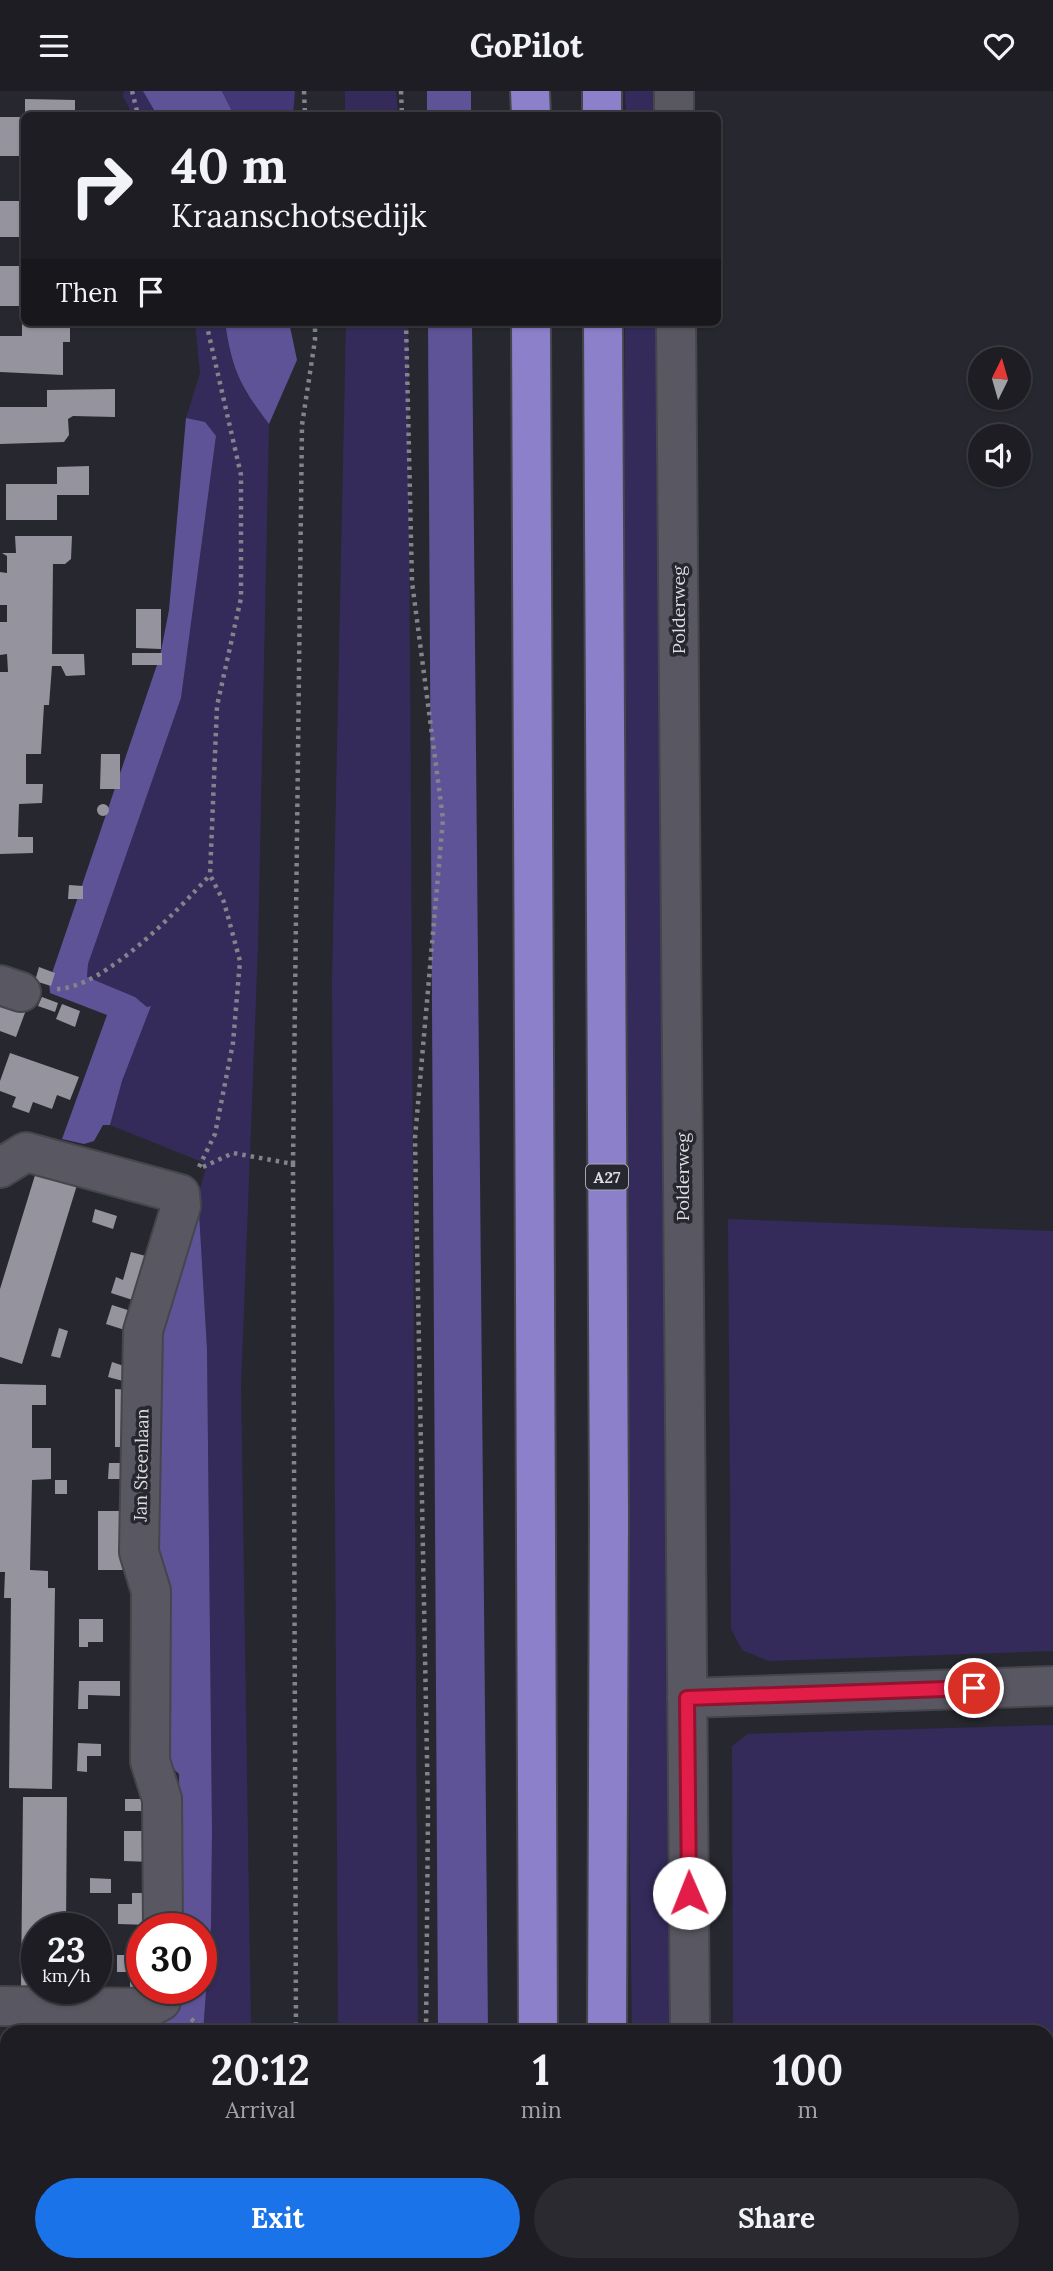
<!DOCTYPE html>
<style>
:root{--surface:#1d1d23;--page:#2a2a30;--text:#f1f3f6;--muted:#a0a2a6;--line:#3b3b41;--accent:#1a73e8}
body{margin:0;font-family:Lora,serif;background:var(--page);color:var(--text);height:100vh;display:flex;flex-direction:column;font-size:26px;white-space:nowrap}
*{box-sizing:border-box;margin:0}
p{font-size:23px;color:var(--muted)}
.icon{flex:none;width:38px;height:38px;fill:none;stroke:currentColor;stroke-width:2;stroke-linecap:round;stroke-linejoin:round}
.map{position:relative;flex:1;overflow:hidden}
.panel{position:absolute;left:0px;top:1934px;width:1054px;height:247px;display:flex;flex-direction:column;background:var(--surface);border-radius:21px 21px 0 0;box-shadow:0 2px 5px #0004,0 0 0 2px var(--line)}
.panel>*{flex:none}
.banner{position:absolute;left:21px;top:21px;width:700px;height:214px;border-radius:10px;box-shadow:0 2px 5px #0004,0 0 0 2px var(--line);background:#1d1d23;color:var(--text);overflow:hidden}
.needle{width:46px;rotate:5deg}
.fabs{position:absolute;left:968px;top:256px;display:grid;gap:14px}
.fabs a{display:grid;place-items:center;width:63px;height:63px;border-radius:50%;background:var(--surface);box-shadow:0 2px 5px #0004,0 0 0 2px var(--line);font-size:35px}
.speed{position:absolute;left:21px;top:1822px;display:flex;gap:14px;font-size:35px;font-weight:700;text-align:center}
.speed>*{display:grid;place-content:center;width:91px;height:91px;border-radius:50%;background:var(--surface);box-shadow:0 2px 5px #0004,0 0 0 2px var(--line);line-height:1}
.speed small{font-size:18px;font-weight:400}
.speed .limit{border:10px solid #d22;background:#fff;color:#111}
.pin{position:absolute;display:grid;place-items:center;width:60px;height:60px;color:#fff;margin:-30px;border:4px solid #fff;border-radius:50%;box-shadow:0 2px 7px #0007}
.me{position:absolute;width:77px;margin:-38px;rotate:359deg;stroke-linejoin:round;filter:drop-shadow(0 0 5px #0008)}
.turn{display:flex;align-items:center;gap:24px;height:147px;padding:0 35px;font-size:32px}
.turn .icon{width:91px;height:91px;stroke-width:2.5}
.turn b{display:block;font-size:49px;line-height:60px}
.then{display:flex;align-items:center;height:66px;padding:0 35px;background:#0003;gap:14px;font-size:26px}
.eta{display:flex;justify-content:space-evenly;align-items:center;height:119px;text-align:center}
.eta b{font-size:42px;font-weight:700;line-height:49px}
.primary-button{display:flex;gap:14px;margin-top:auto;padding:14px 35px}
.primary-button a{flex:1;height:80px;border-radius:42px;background:var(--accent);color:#fff;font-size:28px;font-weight:700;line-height:80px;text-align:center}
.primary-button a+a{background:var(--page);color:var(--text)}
header{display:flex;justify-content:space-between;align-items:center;height:91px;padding:0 35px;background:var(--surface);font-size:32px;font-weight:700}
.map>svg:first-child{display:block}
.green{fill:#342b5b}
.forest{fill:#5f5397}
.water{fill:#443777}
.building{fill:#95949e}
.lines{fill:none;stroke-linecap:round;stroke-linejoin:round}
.minor-casing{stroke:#45454c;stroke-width:42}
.highway-casing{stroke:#45454c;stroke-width:42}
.path{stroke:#83838a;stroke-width:4.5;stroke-dasharray:3.5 5;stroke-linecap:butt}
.minor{stroke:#595862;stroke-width:38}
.highway{stroke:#8b80c9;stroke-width:38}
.route-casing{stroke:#92132f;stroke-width:18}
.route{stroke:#e11d48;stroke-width:12}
.labels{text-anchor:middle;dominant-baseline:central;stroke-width:7;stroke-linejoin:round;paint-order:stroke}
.shield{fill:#27272f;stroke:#a6a6ad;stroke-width:2}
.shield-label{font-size:16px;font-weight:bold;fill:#dddde3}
.street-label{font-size:18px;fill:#dddde3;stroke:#27272f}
</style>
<header><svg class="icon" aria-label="menu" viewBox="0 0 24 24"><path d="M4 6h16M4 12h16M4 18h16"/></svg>GoPilot<svg class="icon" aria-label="heart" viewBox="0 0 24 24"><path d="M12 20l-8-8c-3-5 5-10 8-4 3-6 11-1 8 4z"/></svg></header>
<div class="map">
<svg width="1053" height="2180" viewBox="0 0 1053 2180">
<rect width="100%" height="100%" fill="#27272f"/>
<path class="green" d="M 124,0 L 144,0 L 157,24 L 133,24 L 123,6 Z
M 345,0 L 396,0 L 398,24 L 345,24 Z
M 625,0 L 675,0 L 674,24 L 626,24 Z
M 195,231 L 225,231 C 232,279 239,295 269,333 L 258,855 L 241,1295 L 251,1941 L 203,1941 L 211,1835 L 212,1740 L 207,1258 L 198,1104 L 206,1077 L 202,1071 L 110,1034 L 122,990 L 151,915 L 147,916 L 135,906 L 87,886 L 88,873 L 181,607 L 216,346 L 205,334 L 186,327 L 200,282 Z
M 346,231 L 408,231 L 418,1941 L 338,1941 L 332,892 Z
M 625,231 L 670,231 L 671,1941 L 632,1941 L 621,1036 Z
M 728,1128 L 1053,1140 L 1053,1560 L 769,1570 L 742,1559 L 731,1538 Z
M 1053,1634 L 1053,2180 L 734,2180 L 734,2174 L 1046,2174 L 1046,1941 L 733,1941 L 732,1655 L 748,1643 Z
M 339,2174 L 418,2174 L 418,2180 L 339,2180 Z"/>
<path class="forest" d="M 143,0 L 222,0 L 234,24 L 157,24 Z
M 427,0 L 471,0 L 471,24 L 427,24 Z
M 225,231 L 289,231 L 297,269 L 269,333 C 240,295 232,279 225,231 Z
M 428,231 L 472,231 L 488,1941 L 438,1941 Z
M 186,327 L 205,331 L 216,345 L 181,607 L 88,873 L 87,886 L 135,906 L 147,916 L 151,915 L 122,990 L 110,1034 L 103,1034 L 94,1050 L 84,1053 L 62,1048 L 107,924 L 50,902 L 49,891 L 160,565 L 169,519 Z
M 198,1104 L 207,1258 L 212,1740 L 211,1835 L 203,1941 L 157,1941 L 158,1924 L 180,1897 L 201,1897 L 201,1838 L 181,1837 L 179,1683 L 165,1670 L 164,1488 L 162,1467 L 156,1459 L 155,1264 Z
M 145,2174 L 216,2174 L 216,2180 L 144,2180 Z
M 438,2174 L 491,2174 L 491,2180 L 438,2180 Z"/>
<path class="water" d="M 222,0 L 295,0 L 293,24 L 234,24 Z"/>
<path class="building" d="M 25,8 L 75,9 L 75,24 L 25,24 Z
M 0,26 L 24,26 L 24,65 L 0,65 Z
M 0,110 L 24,110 L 24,146 L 0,146 Z
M 0,175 L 24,175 L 24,215 L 0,215 Z
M 22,231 L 70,231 L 70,251 L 63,251 L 63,284 L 0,281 L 0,245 L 22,245 Z
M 115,298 L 115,326 L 73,325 L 68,328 L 69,344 L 64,351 L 0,353 L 0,316 L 47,316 L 47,299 Z
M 89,375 L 89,404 L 57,404 L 57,429 L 6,429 L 6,393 L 57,393 L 57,376 Z
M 15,445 L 72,445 L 71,468 L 65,473 L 53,473 L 52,563 L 84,563 L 85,584 L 66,585 L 61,575 L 52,575 L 49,614 L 44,614 L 41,663 L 26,663 L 26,693 L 43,693 L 42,712 L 19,713 L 18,746 L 33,746 L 33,762 L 0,763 L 0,581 L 8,581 L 7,563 L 0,564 L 0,531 L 7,531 L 7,514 L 0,514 L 0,481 L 7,482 L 7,465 L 2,462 L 16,462 Z
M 136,518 L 161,518 L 161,558 L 136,557 Z
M 132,562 L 162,562 L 162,574 L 132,574 Z
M 101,663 L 120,663 L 120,698 L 100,698 Z
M97 719a6 6 0 1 1 12 0a6 6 0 1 1-12 0Z
M 69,794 L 83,795 L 83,808 L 68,808 Z
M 39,876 L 55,882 L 51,895 L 35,890 Z
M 42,906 L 58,912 L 55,921 L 38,915 Z
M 0,910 L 26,919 L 16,946 L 0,940 Z
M 62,913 L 80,920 L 75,936 L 56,928 Z
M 10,962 L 79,986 L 70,1009 L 57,1004 L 52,1018 L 33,1011 L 29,1022 L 12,1016 L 16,1006 L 0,1000 L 0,990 Z
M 36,1081 L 77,1094 L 22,1273 L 0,1266 L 0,1198 Z
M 95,1118 L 117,1125 L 113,1138 L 92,1131 Z
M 131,1161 L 153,1167 L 139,1211 L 111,1202 L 116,1186 L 123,1189 Z
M 112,1214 L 134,1221 L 128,1240 L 106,1233 Z
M 59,1237 L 68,1240 L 60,1267 L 51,1265 Z
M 112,1271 L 127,1276 L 123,1290 L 108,1286 Z
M 0,1293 L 46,1294 L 46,1314 L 32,1314 L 32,1357 L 51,1357 L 51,1388 L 32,1389 L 30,1479 L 48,1480 L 48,1497 L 55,1497 L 52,1698 L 9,1697 L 11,1507 L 4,1507 L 5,1481 L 0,1481 Z
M 115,1298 L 129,1299 L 129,1356 L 115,1356 Z
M 109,1372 L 128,1372 L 128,1388 L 108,1388 Z
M 55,1389 L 67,1389 L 67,1403 L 55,1403 Z
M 98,1420 L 127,1420 L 127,1479 L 98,1479 Z
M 79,1528 L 103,1528 L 103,1551 L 88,1551 L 88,1556 L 79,1556 Z
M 79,1590 L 120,1590 L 120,1605 L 88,1604 L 88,1618 L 78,1618 Z
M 78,1652 L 101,1653 L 101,1665 L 87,1665 L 87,1681 L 77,1680 Z
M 23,1706 L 67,1706 L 66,1838 L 37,1838 L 37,1895 L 21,1895 Z
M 125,1708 L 152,1708 L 152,1720 L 125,1720 Z
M 124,1740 L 151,1740 L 151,1771 L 124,1770 Z
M 90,1787 L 111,1788 L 111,1802 L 90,1802 Z
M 132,1802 L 151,1802 L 150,1834 L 118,1833 L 118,1813 L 132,1813 Z
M 96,1850 L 111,1850 L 111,1865 L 96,1865 Z
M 117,1864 L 142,1864 L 142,1897 L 150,1897 L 130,1906 L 130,1881 L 117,1881 Z"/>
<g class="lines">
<g class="minor-casing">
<path id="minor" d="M 674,0 L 674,24
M 676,231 L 690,1941
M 0,894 L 21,901
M 0,1077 L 26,1061 L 180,1103 L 181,1115 L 143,1240 L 139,1461 L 151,1500 L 150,1670 L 162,1708 L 163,1838
M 687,1607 L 1053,1595
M 0,1915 L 148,1917 L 161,1910 L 163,1897
M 693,2174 L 693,2180"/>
</g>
<g class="highway-casing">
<path id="highway" d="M 530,0 L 531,24
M 602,0 L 602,24
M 531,231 L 538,1941
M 603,231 L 609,1424 L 607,1941
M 539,2174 L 539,2180
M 606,2180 L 607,2174"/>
</g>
<path class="path" d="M 132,0 L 138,24
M 304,0 L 305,24
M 401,0 L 402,24
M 406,231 L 412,491 L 443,728 L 415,1047 L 428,1720 L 426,1941
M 57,898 C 106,896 177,820 210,784
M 293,1073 L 302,334 L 315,249 L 315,231
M 199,1076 L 215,1043 L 233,952 L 240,870 L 224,811 L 210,784 L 217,615 L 241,507 L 241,384 L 206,231
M 203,1076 L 233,1062 L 293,1073 L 296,1941
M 191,1928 L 199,1934 L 201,1941
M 222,2174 L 222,2180
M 297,2174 L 297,2180
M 424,2180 L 424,2174"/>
<use href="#minor" class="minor"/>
<use href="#highway" class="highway"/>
</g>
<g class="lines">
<g class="route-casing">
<path id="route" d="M 689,1802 L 687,1607 L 974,1597"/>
</g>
<use href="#route" class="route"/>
</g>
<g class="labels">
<rect class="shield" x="586" y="1073.5" width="42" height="25" rx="5"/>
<g class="shield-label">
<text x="607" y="1086">A27</text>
</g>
<g class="street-label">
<text transform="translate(678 519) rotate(-90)">Polderweg</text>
<text transform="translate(682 1086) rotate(-90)">Polderweg</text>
<text transform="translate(141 1374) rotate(-89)">Jan Steenlaan</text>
</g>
</g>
</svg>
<div class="fabs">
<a><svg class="needle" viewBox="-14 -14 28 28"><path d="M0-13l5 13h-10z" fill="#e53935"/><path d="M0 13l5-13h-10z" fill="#a0a2a6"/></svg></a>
<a><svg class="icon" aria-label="sound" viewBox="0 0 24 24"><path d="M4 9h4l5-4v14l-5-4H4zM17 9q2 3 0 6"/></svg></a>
</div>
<div class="speed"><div>23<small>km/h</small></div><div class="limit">30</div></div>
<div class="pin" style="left:974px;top:1597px;background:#d93025"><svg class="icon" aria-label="arrive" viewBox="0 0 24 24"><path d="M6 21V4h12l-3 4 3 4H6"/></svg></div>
<svg class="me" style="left:689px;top:1802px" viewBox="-20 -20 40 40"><circle r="19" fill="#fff"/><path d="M0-13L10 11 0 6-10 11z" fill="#e11d48"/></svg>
<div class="banner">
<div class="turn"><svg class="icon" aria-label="right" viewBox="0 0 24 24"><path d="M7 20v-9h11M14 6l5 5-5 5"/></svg><div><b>40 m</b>Kraanschotsedijk</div></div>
<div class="then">Then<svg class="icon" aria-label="arrive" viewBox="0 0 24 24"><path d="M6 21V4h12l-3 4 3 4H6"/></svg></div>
</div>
<section class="panel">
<div class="eta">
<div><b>20:12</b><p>Arrival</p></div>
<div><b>1</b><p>min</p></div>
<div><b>100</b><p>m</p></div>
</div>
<div class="primary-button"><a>Exit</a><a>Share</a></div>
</section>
</div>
